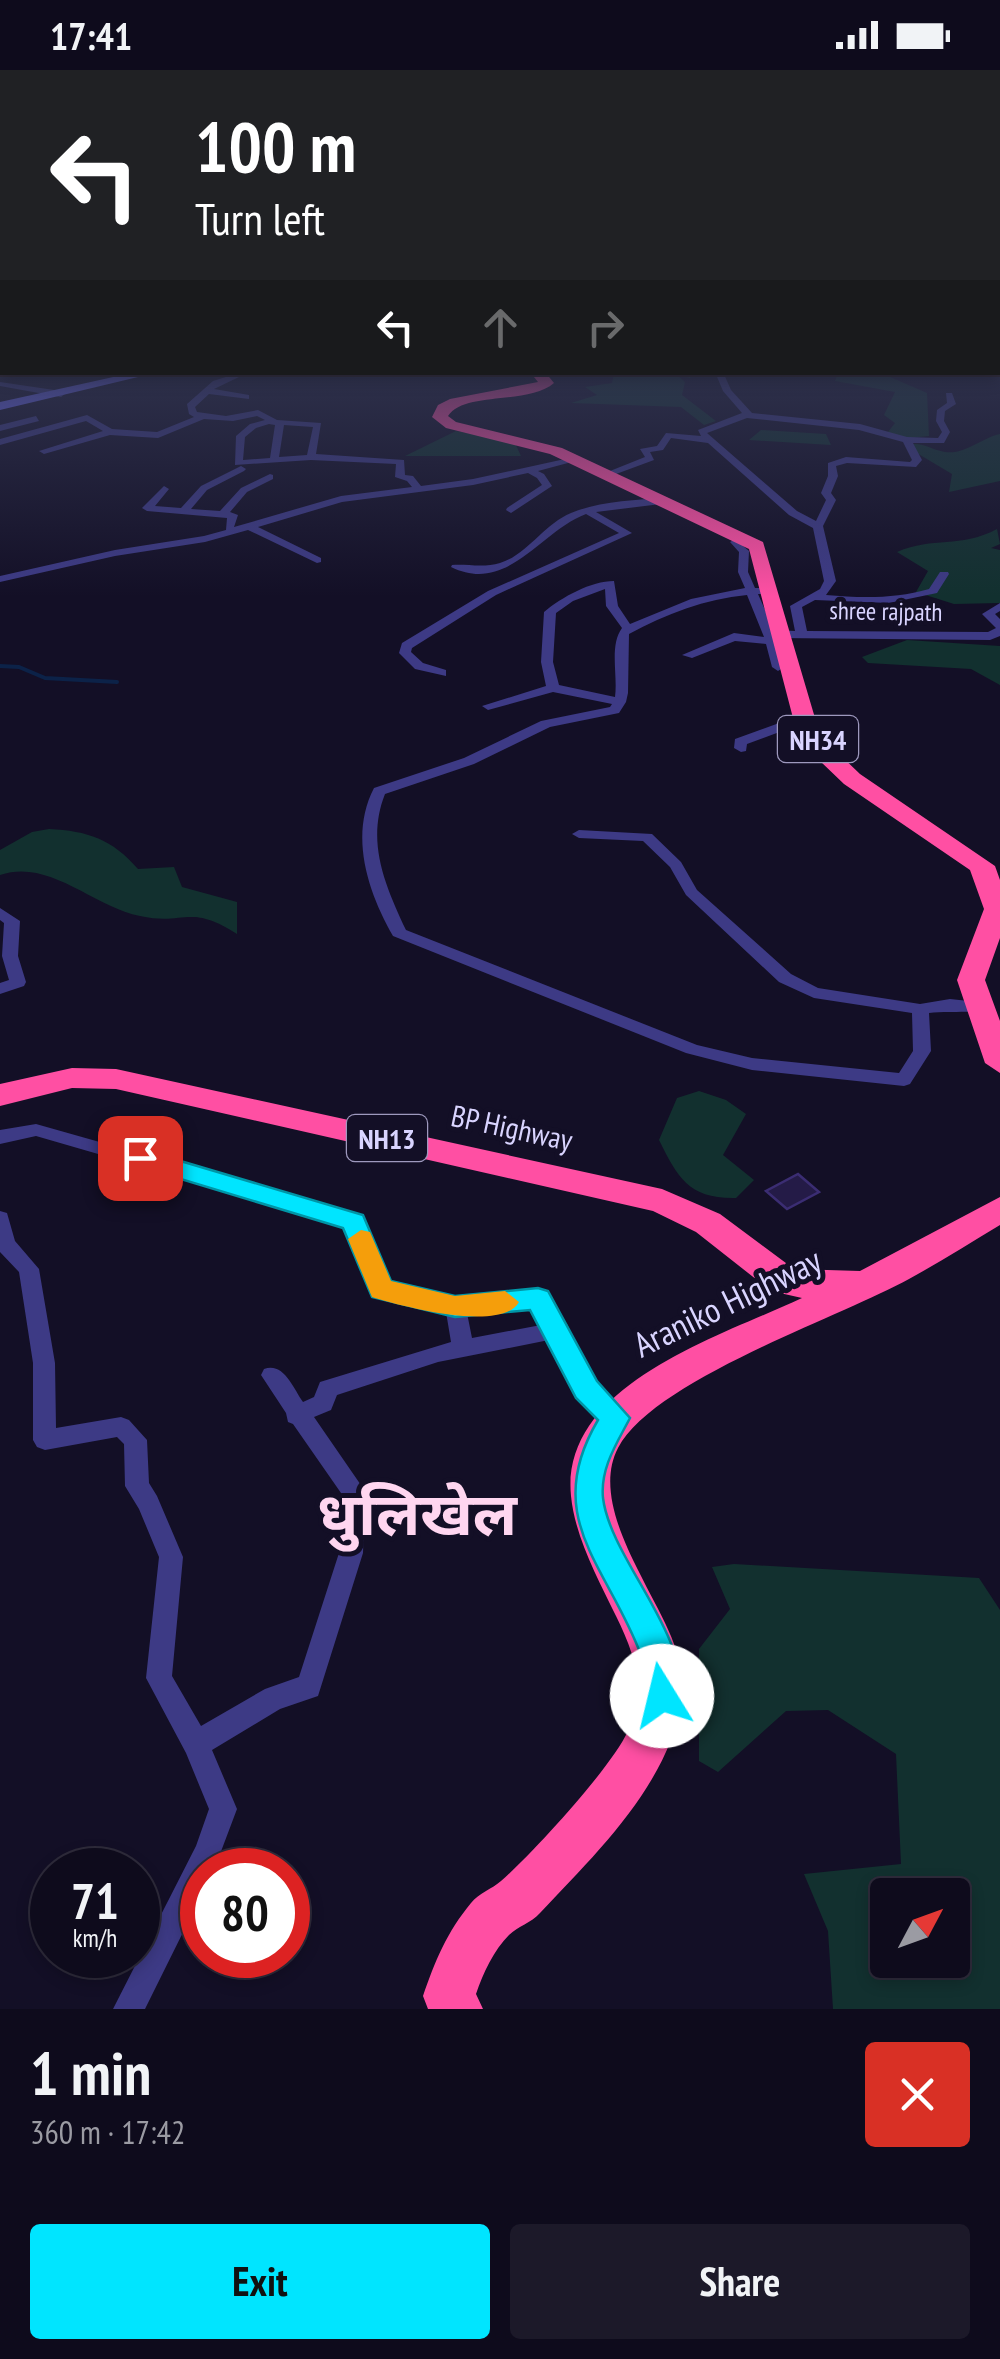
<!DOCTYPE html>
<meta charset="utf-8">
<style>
:root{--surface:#0e0b1c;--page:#1c1929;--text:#f1f3f6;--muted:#9b9ba3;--line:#2e2b3b;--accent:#00e5ff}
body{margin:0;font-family:"PT Sans Narrow","Noto Sans Devanagari",sans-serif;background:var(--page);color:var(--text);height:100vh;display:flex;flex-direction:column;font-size:38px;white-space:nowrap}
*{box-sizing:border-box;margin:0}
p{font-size:32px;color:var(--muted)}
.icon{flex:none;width:55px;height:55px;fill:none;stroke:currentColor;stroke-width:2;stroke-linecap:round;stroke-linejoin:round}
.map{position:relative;height:1939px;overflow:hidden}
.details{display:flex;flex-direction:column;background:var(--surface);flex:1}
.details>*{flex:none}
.top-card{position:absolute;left:0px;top:0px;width:1000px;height:305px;box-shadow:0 5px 15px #0003,0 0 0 2px var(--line);background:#202124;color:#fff;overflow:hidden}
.needle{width:65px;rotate:49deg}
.fabs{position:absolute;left:870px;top:1808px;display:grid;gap:20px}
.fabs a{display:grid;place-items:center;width:100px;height:100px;border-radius:10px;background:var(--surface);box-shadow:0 5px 15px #0003,0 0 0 2px var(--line);font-size:50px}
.speed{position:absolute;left:30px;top:1778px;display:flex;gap:20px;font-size:50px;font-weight:700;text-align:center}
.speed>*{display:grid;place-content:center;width:130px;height:130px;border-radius:50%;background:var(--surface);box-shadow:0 5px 15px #0003,0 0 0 2px var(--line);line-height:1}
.speed small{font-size:25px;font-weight:400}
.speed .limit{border:15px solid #d22;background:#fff;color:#111}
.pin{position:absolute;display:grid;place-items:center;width:85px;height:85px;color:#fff;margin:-42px;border-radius:20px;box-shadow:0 5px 15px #0006}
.me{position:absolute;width:110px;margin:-55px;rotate:351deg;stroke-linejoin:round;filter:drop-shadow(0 0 8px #0008)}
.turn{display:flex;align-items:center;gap:35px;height:210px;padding:0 30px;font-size:45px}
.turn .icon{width:130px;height:130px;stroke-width:2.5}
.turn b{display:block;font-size:70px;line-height:85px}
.lanes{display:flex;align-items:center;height:95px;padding:0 30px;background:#0003;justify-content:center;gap:50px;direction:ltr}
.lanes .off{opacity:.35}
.round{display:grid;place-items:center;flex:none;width:105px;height:105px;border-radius:10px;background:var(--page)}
.summary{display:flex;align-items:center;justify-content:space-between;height:170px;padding:0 30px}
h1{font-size:60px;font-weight:700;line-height:75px}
.primary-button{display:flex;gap:20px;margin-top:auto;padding:20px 30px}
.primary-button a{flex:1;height:115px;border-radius:10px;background:var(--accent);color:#111;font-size:40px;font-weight:700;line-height:115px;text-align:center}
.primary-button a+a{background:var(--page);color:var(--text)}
.status{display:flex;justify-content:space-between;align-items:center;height:70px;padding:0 50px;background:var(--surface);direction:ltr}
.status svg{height:28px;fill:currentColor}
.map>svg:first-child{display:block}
.green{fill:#12302f;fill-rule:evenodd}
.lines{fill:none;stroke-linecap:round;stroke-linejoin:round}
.stream{stroke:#0c2248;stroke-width:4}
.building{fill:#241b47;stroke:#3b2d73;stroke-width:2.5}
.street{fill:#3d3a85;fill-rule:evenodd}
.secondary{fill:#6f6bff;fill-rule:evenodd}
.highway{fill:#ff4fa3;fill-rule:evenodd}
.route{fill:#00e5ff;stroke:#0095a6;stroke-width:2.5}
.slow{fill:#f59e0b}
.labels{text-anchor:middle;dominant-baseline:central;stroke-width:10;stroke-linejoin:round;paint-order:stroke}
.far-street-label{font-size:25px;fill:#d9d4ff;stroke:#130f26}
.shield{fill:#130f26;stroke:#9e99be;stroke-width:2.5}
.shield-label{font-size:28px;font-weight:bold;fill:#d9d4ff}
.street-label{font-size:30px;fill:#d9d4ff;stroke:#130f26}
.near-street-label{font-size:35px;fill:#d9d4ff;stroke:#130f26}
.near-town-label{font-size:60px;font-weight:bold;fill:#ffd6f0;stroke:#130f26}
</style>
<div class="status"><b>17:41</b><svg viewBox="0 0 49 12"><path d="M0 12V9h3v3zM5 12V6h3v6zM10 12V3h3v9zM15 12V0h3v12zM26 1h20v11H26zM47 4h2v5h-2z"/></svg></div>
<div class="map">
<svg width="1000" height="1939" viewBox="0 0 1000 1939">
<rect width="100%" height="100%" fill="#130f26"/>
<path class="green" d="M 614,303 L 694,303 L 690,308 L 676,304 L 685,312 L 682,325 L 716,351 L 704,355 L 681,337 L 571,333 L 597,325 L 585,317 L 612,313 Z
M 838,303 L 881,303 L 927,323 L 929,366 L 901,369 L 888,362 L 895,353 L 884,345 L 895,322 L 835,311 Z
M 761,360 L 826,364 L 831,375 L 749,370 Z
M 456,361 L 514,371 L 521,386 L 405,386 Z
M 1000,364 L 1000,411 L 949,422 L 952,404 L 905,376 C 921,370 930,380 945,382 C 965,385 981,368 1000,364 Z
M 997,459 L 1000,474 L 991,478 L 1000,480 L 1000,533 L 954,534 L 916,522 L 928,501 L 897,482 C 934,466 959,479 997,459 Z
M 907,570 L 1000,576 L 1000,615 L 971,599 L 868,593 L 862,587 Z
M 49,759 C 88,761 112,769 138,799 L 174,797 L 182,817 L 237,832 L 237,864 C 189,833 185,856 140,846 C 92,836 49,788 0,805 L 0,780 L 32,762 Z
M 699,1021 L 726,1030 L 746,1044 L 723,1085 L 754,1110 L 736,1128 C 689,1129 678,1108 659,1070 L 677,1028 Z
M 734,1494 L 979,1508 L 1000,1540 L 1000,1939 L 833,1939 L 828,1861 L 804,1804 L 901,1794 L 896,1684 L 828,1640 L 786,1641 L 718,1702 L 699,1691 L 699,1579 L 730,1539 L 712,1497 ZM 888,1825 L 952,1825 L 952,1890 L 888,1890 Z"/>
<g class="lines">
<path class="stream" d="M 0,596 L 19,597 L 45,608 L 117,612"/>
</g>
<path class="building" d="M 798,1104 L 819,1122 L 787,1139 L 766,1121 Z"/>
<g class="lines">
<path class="street" d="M 0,281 L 2,281 L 2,294 L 0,294 Z
M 224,302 L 234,302 L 239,307 L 214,319 L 249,325 L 249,329 L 209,324 L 195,337 L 197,342 L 226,346 L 258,340 L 277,350 L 321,353 L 316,384 L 404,390 L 405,405 L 413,406 L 421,416 L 473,409 L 574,387 L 579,390 L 538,401 L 544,404 L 552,416 L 511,443 L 506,440 L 507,438 L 542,415 L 537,408 L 528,403 L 473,415 L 342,432 L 258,457 L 321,488 L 321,492 L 317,493 L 248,460 L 205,472 L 115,486 L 0,512 L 0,506 L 115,480 L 204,466 L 226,460 L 227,448 L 147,441 L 142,438 L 164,416 L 169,419 L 155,436 L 181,438 L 201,416 L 241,396 L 246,399 L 244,401 L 207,420 L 191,439 L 220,441 L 241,418 L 270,404 L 273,405 L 273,409 L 247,422 L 230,442 L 238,445 L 234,457 L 341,426 L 412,417 L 407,411 L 395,407 L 396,394 L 311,390 L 235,395 L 236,366 L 250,354 L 265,350 L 257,346 L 233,351 L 204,349 L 158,368 L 110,365 L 44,384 L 39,381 L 103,361 L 86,351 L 0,375 L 0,369 L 87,345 L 112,359 L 157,362 L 194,347 L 189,344 L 187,334 L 213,311 L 229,306 ZM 269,354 L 275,355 L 270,388 L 243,390 L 245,367 L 256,358 ZM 284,355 L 313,357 L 307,385 L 279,387 Z
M 715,302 L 723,302 L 731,320 L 752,343 L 860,354 L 907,367 L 938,368 L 942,362 L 936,351 L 937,340 L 947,333 L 946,323 L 952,323 L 956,334 L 945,341 L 944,351 L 950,362 L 944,373 L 913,373 L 922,390 L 916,397 L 847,393 L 836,396 L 838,406 L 831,423 L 836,430 L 823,456 L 836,511 L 826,525 C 861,528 895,529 929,519 L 940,502 L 948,502 L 949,504 L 937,523 L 889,533 L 815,530 L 802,537 L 807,561 L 988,562 L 996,558 L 982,544 L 1000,533 L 1000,541 L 995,544 L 1000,549 L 1000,566 L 990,570 L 777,568 L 784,597 L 778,601 L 772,597 L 766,574 L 735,571 L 692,588 L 682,585 L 734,563 L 764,567 L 747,525 C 705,529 666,544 629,564 L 628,623 L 626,632 L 619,643 L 550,657 L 474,694 L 385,724 C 366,772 385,815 406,860 L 697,975 L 752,988 L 899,1003 L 913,981 L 912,943 L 814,928 L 779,912 L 686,825 L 670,797 L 643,771 L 579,768 L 572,764 L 579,760 L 652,764 L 681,792 L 697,820 L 791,904 L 818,918 L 920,934 L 950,929 L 987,933 L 990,937 C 978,945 946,940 929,943 L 931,981 L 910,1014 L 904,1016 L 752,1000 L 686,983 L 393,866 C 368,822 349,766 374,718 L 464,688 L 541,651 L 610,637 L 612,634 L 553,622 L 488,640 L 482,636 L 546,616 L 541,592 L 544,542 C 562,527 591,511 614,511 L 618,536 L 630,554 L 691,529 L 745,518 L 738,502 L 739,482 L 730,472 L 735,469 L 749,481 L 748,502 L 755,518 L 771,518 L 777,521 L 771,524 L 758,524 L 774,560 L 795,561 L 790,536 L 820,519 L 824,511 L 813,458 L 789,445 L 708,373 L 671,368 L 663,380 L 650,382 L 654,390 L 608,407 L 600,405 L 645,387 L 640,379 L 657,376 L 666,363 L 701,366 L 698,360 L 742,343 L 723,321 ZM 747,348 L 859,360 L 903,372 L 912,390 L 910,392 L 846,387 L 828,393 L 828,406 L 821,423 L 826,430 L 816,451 L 797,441 L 707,363 ZM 605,519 L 606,536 L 622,558 C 609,576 618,605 615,627 L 559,615 L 553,592 L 556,543 L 573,531 Z
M 0,312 L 61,321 L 65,324 L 61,327 L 0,316 Z
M 36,346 L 39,351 L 0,361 L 0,355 Z
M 665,428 L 669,429 L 669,433 L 596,442 L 632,463 L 496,525 L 412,578 L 411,582 L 423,593 L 446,600 L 446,606 L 415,599 L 399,583 L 402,573 L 488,521 L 619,463 L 586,444 C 540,461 508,525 451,497 L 452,495 C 468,494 484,498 500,493 C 527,485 544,454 571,443 C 600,431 634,430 665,428 Z
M 804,644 L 810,648 L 809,651 L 747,674 L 746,681 L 741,682 L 734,678 L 735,669 Z
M 0,838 L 20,851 L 18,886 L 26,912 L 24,916 L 0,924 L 0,913 L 9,910 L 2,886 L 4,853 L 0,850 Z
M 36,1054 L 361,1146 L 389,1214 L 455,1228 L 538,1220 L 545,1222 L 562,1252 L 567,1254 L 570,1260 L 568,1264 L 594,1312 L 623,1340 L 626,1347 L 623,1354 C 592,1364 561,1293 549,1270 L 438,1292 L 337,1325 L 331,1340 L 314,1347 L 365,1421 L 363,1483 L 318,1626 L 280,1639 L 212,1680 L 237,1739 L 214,1800 L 202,1800 L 202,1824 L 145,1939 L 113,1939 L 196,1776 L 209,1739 L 186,1683 L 146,1608 L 159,1487 L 139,1439 L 125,1416 L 124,1374 L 117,1367 L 45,1380 L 37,1377 L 33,1370 L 33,1293 L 19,1202 L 0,1182 L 0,1141 L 7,1143 L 15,1171 L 39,1199 L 55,1293 L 56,1358 L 121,1347 L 129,1350 L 147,1370 L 149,1413 L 157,1426 L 183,1487 L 172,1606 L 201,1656 L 265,1619 L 299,1607 L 339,1483 L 341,1423 L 293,1354 L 288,1352 L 286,1343 L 261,1305 L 264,1299 C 284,1292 293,1318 303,1332 L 314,1327 L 320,1312 L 451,1272 L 446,1242 L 374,1226 L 346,1156 L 36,1066 L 0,1074 L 0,1060 ZM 532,1237 L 541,1255 L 472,1268 L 467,1243 Z"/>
<path class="secondary" d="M 136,302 L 159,302 L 0,340 L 0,332 Z"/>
<path class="highway" d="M 530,302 L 545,302 L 554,313 C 529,335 464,321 448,346 L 456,352 L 562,378 L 763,472 L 815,648 L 837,682 L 860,704 L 995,796 L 1000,810 L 1000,868 L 985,910 L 1000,951 L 1000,1003 L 985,993 L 957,910 L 984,839 L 970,800 L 844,714 L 820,691 L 793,648 L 749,479 L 550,384 L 446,358 L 432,347 L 438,335 L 450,329 L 538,312 Z
M 72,998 L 116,999 L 662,1119 L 720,1144 L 794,1199 L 860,1201 L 1000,1127 L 1000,1155 C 970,1173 940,1192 909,1209 C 838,1248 654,1310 618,1378 C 598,1416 621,1466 638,1500 C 669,1563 699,1598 671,1670 C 645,1737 589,1791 540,1843 C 531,1853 518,1856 509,1865 C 494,1880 483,1903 476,1924 L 483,1939 L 428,1939 L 423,1926 C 435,1891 447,1862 471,1833 C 479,1823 492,1819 501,1811 C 533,1783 611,1698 628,1661 C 647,1619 635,1585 616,1546 C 598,1509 575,1467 571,1426 C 560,1314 722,1266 802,1228 L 771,1221 L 696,1162 L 653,1141 L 116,1019 L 72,1018 L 0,1036 L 0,1014 Z"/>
</g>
<linearGradient id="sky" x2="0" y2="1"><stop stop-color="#0a0815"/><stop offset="0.49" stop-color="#333752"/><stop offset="1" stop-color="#333752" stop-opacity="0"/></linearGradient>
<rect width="1000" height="527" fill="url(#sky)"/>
<path class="route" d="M 140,1079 L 363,1145 L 391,1211 L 455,1226 L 538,1218 L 548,1221 L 597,1311 L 630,1348 C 617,1373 600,1398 603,1428 C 611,1493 701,1575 675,1638 L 662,1643 L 650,1638 C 643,1621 647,1602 641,1585 C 608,1496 540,1448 598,1350 L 576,1328 L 530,1240 L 455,1247 L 372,1227 L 343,1158 L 131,1094 L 128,1088 Z"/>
<path class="slow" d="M 361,1160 L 370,1162 L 391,1211 L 455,1226 L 505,1221 L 519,1232 C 502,1263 400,1236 372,1227 L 348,1169 Z"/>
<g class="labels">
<g class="far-street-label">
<text transform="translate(886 541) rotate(1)">shree rajpath</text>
</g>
<g class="shield">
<rect x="778" y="646" width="80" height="46" rx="8"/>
<rect x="347" y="1045" width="80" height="46" rx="8"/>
</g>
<g class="shield-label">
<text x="818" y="669">NH34</text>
<text x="387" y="1068">NH13</text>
</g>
<g class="street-label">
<text transform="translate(512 1057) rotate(12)">BP Highway</text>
</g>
<g class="near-street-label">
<text transform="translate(727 1232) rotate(-26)">Araniko Highway</text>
</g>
<g class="near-town-label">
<text x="417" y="1443">धुलिखेल</text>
</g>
</g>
</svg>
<div class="fabs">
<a><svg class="needle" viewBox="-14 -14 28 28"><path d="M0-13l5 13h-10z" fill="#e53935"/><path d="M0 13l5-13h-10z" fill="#9b9ba3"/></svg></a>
</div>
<div class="speed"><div>71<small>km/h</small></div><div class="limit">80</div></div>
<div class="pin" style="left:140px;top:1088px;background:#d93025"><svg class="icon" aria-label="arrive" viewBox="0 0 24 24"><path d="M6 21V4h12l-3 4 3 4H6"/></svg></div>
<svg class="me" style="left:662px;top:1626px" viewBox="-20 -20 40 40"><circle r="19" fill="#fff"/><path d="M0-13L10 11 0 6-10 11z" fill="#00e5ff"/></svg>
<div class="top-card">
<div class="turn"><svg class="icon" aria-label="left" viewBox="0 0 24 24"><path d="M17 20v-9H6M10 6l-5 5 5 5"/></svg><div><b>100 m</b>Turn left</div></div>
<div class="lanes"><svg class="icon" aria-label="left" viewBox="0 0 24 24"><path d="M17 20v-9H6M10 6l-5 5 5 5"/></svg><svg class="icon off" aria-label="ahead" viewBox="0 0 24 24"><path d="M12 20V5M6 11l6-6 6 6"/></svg><svg class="icon off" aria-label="right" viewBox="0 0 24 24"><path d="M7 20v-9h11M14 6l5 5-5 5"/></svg></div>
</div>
</div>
<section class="details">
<div class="summary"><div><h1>1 min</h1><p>360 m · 17:42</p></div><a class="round" style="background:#d93025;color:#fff"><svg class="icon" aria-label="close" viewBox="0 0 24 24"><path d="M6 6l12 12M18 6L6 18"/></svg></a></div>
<div class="primary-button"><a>Exit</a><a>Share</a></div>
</section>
